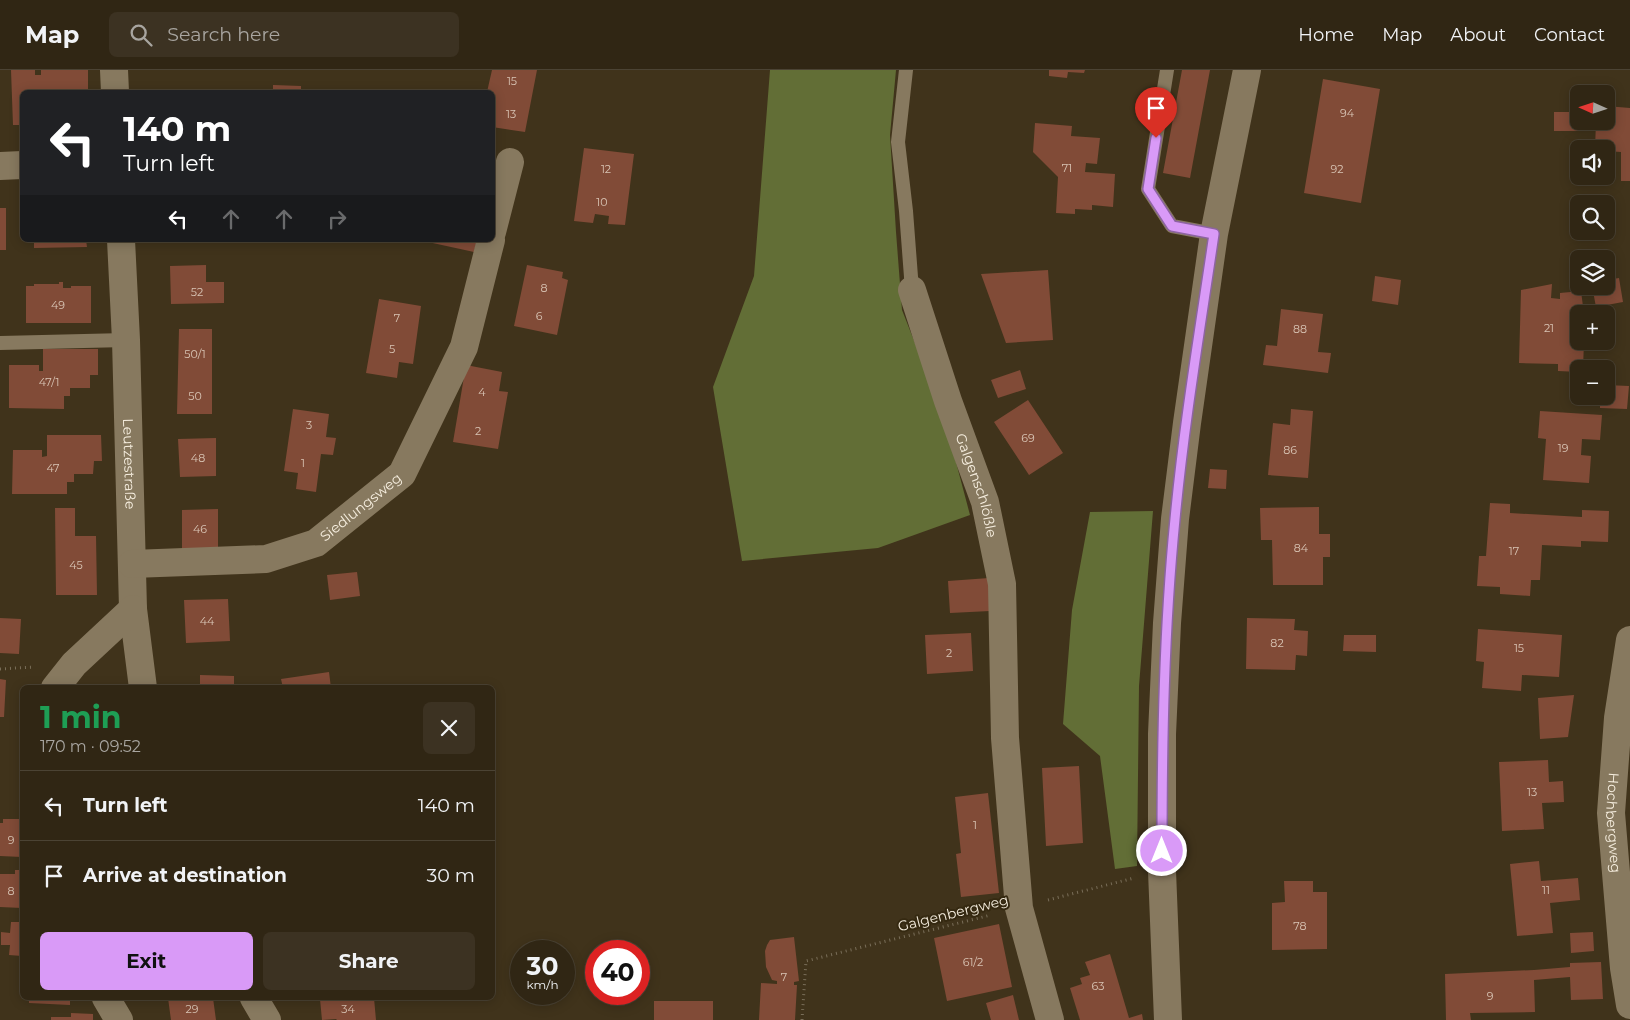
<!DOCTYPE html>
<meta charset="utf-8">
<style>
:root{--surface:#302614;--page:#3c3222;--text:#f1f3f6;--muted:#a8a5a0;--line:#4b4334;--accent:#d99af7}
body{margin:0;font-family:Montserrat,sans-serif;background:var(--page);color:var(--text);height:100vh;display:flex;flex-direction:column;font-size:19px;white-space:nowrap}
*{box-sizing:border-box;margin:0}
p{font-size:16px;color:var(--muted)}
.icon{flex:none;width:28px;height:28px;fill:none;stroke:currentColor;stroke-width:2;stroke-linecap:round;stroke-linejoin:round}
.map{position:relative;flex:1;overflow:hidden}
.side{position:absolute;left:20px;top:615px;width:475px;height:315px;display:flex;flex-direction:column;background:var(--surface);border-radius:8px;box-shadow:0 2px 12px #0003,0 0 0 1px var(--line)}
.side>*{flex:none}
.guide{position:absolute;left:20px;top:20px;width:475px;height:152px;border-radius:8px;box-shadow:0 2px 12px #0003,0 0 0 1px var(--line);background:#202124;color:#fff;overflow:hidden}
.needle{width:32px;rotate:273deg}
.controls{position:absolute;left:1570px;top:15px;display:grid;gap:10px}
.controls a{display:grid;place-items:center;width:45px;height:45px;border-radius:8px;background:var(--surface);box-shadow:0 2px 12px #0003,0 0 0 1px var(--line);font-size:25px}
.speed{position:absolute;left:510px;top:870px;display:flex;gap:10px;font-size:25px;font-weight:700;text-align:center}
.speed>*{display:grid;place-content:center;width:65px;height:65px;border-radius:50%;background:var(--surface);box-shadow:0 2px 12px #0003,0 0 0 1px var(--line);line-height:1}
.speed small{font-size:12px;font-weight:400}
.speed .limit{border:8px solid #d22;background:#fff;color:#111}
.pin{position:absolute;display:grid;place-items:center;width:42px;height:42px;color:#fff;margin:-51px -21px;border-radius:50% 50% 50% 0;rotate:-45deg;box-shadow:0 0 5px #0007}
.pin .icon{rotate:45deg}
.me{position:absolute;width:55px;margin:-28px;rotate:0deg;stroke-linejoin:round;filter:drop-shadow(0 0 4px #0008)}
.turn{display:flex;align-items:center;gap:18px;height:105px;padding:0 20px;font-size:22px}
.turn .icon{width:65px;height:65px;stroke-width:2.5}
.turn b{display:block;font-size:35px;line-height:42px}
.lanes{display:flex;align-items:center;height:48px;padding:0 20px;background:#0003;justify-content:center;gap:25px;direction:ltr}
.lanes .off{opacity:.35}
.round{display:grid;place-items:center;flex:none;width:52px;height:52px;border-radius:8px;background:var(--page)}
.overview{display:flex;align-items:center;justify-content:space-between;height:85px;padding:0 20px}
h1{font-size:30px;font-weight:700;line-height:38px;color:#1e9e55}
.primary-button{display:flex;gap:10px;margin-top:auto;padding:10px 20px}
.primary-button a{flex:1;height:58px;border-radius:8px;background:var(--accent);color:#111;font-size:20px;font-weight:700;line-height:58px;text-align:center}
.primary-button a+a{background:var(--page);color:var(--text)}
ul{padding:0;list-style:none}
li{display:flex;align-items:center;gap:15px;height:70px;padding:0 20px;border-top:1px solid var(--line)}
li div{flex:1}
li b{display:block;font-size:19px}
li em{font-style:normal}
header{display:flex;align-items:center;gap:30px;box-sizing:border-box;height:70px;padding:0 25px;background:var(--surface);border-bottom:1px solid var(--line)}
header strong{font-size:24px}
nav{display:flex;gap:28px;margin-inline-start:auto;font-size:18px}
.search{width:350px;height:45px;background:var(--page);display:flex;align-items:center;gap:12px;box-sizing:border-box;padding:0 18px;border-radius:8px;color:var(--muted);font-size:19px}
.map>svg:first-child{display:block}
.forest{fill:#626e36}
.building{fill:#814b37}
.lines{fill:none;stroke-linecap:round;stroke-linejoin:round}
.path{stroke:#796e59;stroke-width:3;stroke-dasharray:1 4;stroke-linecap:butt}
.lane{stroke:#87795f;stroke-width:14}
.street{stroke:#87795f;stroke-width:28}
.secondary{stroke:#87795f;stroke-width:28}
.route-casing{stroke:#8d64a1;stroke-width:12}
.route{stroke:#d99af7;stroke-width:9}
.labels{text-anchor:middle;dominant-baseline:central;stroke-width:4;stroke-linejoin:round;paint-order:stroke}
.number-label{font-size:11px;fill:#d9c5b5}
.street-label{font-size:14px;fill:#f6eedf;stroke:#352911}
</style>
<header>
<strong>Map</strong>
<div class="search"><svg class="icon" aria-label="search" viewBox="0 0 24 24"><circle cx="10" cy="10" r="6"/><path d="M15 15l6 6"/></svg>Search here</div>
<nav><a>Home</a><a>Map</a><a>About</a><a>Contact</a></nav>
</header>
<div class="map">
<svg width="1630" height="950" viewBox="0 0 1630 950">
<rect width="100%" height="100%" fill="#40331b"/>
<path class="forest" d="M 770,0 L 896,0 L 890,65 L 896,162 L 902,240 L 944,347 L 970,445 L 878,478 L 742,491 L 713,317 L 754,206 Z
M 1153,441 L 1139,616 L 1137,796 L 1115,799 L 1100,686 L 1063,654 L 1072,540 L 1090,442 Z"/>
<path class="building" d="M 11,0 L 35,0 L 35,5 L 41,5 L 41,0 L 88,0 L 88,22 L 22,22 L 22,55 L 13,55 Z
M 492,0 L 537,0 L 525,62 L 492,57 L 492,22 L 487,22 Z
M 1049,0 L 1085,0 L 1084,3 L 1068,2 L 1067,8 L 1049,6 Z
M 1182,0 L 1210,0 L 1190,108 L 1163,103 Z
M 1323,9 L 1380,19 L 1361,133 L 1304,123 Z
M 273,15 L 301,16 L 301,22 L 273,22 Z
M 1606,36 L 1630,38 L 1630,111 L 1621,111 L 1621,82 L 1606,81 L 1606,79 L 1595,79 L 1596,51 L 1606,51 Z
M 1554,42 L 1579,42 L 1579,51 L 1581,51 L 1581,61 L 1554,61 Z
M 1035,53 L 1072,56 L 1071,66 L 1100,68 L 1097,94 L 1086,93 L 1085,102 L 1115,104 L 1113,137 L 1092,135 L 1092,140 L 1075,139 L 1075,144 L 1056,143 L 1058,107 L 1033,82 Z
M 584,78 L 634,84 L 625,155 L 608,154 L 609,146 L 595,144 L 593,153 L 574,151 Z
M 0,138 L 6,138 L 6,180 L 0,180 Z
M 34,170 L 86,170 L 87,177 L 34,178 Z
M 428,170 L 477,170 L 474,182 L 428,172 Z
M 206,195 L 206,212 L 224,212 L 224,233 L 171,234 L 170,196 Z
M 527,195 L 563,202 L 562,208 L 568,210 L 557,265 L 514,256 Z
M 1048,200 L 1053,270 L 1006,273 L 981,204 Z
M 1375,206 L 1401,210 L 1398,235 L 1372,231 Z
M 1619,208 L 1623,232 L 1596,237 L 1592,216 L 1606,216 L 1606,210 Z
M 59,212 L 63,212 L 63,218 L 71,218 L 71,216 L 91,216 L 91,253 L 26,253 L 26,216 L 34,216 L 34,214 L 59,214 Z
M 1552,214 L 1551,228 L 1560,229 L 1560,223 L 1581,221 L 1584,244 L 1579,244 L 1579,271 L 1584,271 L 1583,299 L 1579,299 L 1579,302 L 1558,301 L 1558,294 L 1519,293 L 1521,220 Z
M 379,229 L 421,236 L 413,294 L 399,292 L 397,308 L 366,303 Z
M 1281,239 L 1323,244 L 1318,282 L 1331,283 L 1328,303 L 1263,295 L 1266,275 L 1277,276 Z
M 179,259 L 212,259 L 212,344 L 177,344 Z
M 43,279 L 98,279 L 98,305 L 90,305 L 90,318 L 70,318 L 70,326 L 64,326 L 64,339 L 9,338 L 9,295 L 39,295 L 39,301 L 43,301 Z
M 466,295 L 502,302 L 499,321 L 508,322 L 498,379 L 453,372 Z
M 1020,300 L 1026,319 L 998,328 L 991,310 Z
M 1606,315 L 1629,316 L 1627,339 L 1600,338 L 1600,326 L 1606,326 Z
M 1028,330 L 1063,383 L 1029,405 L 994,352 Z
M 293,339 L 329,344 L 326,367 L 336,368 L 333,385 L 321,384 L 316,422 L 296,419 L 298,403 L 284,401 Z
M 1291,339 L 1313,341 L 1308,408 L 1268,405 L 1273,353 L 1290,355 Z
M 1540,341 L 1602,345 L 1600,370 L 1582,369 L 1581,385 L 1591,386 L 1589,413 L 1543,410 L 1546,369 L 1538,368 Z
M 47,365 L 101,365 L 102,391 L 94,391 L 93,404 L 74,404 L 74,412 L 67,412 L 67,424 L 12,424 L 13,380 L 42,380 L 42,387 L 47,386 Z
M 216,368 L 216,406 L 180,407 L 178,369 Z
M 1210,399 L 1227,400 L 1226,419 L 1208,418 Z
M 1490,433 L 1510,434 L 1510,443 L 1582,447 L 1582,440 L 1609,441 L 1608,472 L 1581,471 L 1581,477 L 1542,475 L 1540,510 L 1531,510 L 1530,526 L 1500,524 L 1500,517 L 1477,516 L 1479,486 L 1486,486 Z
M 1319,437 L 1319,464 L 1330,464 L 1330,487 L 1323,487 L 1323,515 L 1273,515 L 1272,470 L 1261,470 L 1260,438 Z
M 55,438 L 75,438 L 75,466 L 96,466 L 97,525 L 56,525 Z
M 218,439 L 218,479 L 182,479 L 182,440 Z
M 357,502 L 360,526 L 330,530 L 327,505 Z
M 989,508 L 990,541 L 950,543 L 948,511 Z
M 228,529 L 230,571 L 186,573 L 184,530 Z
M 0,548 L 21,549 L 19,584 L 0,583 Z
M 1247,548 L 1295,549 L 1294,560 L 1308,561 L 1307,586 L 1296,585 L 1295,600 L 1246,599 Z
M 1478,559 L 1562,565 L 1559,607 L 1522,605 L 1521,621 L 1482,618 L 1484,592 L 1476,591 Z
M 971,563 L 973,601 L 927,604 L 925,565 Z
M 1344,565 L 1376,565 L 1376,582 L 1343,581 Z
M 329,602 L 331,618 L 283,618 L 281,609 Z
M 200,605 L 234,606 L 234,618 L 200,618 Z
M 0,609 L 6,610 L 4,647 L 0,647 Z
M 1574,625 L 1568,667 L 1540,669 L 1538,628 Z
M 1548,690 L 1549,712 L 1563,711 L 1564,732 L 1542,733 L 1544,759 L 1502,761 L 1499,692 Z
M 1079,696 L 1083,773 L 1046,776 L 1042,698 Z
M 988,723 L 999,823 L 961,827 L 956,784 L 961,783 L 955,727 Z
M 3,749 L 22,749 L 22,787 L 0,786 L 0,753 L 3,753 Z
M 1539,791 L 1541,811 L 1578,808 L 1580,830 L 1550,833 L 1553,863 L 1517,866 L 1510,794 Z
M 15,800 L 22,800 L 22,838 L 0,837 L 0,804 L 15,804 Z
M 1284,811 L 1313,811 L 1313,822 L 1327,822 L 1327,879 L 1272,880 L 1272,833 L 1285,832 Z
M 11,852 L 22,852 L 22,886 L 9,885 L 10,875 L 1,875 L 1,862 L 10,863 Z
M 999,854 L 1012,917 L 947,931 L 934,868 Z
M 1593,862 L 1594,881 L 1571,883 L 1570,863 Z
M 794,867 L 799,911 L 794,912 L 794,915 L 797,915 L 795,950 L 759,950 L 761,913 L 777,914 L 777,911 L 772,910 L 766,897 L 765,881 L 767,875 L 770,870 Z
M 1110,884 L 1129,948 L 1142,944 L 1143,950 L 1080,950 L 1070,918 L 1082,914 L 1080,908 L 1090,905 L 1085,892 Z
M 1601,892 L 1603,929 L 1571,930 L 1570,907 L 1534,910 L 1535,942 L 1470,943 L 1471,950 L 1446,950 L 1445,904 L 1534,900 L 1570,897 L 1570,893 Z
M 1013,925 L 1019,950 L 991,950 L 986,933 Z
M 29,928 L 70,928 L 70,935 L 29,933 Z
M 168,928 L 213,928 L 216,950 L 171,950 Z
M 330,928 L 374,928 L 376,950 L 337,950 L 336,949 L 322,950 L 320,929 Z
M 654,931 L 713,931 L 713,950 L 654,950 Z
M 71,943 L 93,944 L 93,950 L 51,950 L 51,947 L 71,947 Z"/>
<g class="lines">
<path class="path" d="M 0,599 L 34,597
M 1048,830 L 1134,808
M 802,950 L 806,891 L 991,845"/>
<path class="lane" d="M 906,0 L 898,72 L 906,141 L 912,220
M 1167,0 L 1148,119 L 1172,156 L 1214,164
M 0,273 L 126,270"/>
<g class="street">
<path d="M 114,0 L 115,22"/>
<path d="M 0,96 L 22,95"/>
<path d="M 492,162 L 510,92"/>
<path id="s1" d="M 121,170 L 126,270 L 133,539 L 143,618"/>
<path id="s2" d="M 912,220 L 948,331 L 985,432 L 1002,514 L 1005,668 L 1019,838 L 1050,950"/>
<path id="s3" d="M 132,494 L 266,489 L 316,473 L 402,404 L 464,277 L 491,170"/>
<path id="s4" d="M 1630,570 L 1618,648 L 1611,743 L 1624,898 L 1630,935"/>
<path d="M 55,618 L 74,594 L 133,539"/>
<path d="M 106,928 L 119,950"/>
<path d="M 254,928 L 267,950"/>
</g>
<path class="secondary" d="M 1168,950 L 1162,801 L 1162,664 L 1167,553 L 1175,449 L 1187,353 L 1214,164 L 1247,0"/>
</g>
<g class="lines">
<g class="route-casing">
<path id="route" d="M 1156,68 L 1148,119 L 1172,156 L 1214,164 C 1200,259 1184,354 1175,449 C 1164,559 1162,670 1162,781"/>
</g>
<use href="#route" class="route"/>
</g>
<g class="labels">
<g class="number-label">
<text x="512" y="11">15</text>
<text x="1347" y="43">94</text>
<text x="511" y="44">13</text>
<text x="1067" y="98">71</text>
<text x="606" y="99">12</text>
<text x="1337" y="99">92</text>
<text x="602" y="132">10</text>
<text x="544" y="218">8</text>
<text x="197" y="222">52</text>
<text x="58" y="235">49</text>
<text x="539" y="246">6</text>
<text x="397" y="248">7</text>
<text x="1549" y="258">21</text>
<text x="1300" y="259">88</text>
<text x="392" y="279">5</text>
<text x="195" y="284">50/1</text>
<text x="49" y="312">47/1</text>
<text x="482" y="322">4</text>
<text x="195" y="326">50</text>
<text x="309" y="355">3</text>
<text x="478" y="361">2</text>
<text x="1028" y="368">69</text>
<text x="1563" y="378">19</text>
<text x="1290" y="380">86</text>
<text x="198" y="388">48</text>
<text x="303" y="393">1</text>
<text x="53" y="398">47</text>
<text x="200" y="459">46</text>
<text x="1301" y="478">84</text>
<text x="1514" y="481">17</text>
<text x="76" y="495">45</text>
<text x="207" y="551">44</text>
<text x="1277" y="573">82</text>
<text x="1519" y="578">15</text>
<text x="949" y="583">2</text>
<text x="1532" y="722">13</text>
<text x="975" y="755">1</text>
<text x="11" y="770">9</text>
<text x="1546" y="820">11</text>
<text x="11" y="821">8</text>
<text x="1300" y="856">78</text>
<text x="973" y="892">61/2</text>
<text x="784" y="907">7</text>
<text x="1098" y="916">63</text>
<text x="1490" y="926">9</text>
<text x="192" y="939">29</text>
<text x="348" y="939">34</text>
</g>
<g class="street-label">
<text stroke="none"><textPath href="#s1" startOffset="224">Leutzestraße</textPath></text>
<text stroke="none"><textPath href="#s2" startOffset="206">Galgenschlößle</textPath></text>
<text stroke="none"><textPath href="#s3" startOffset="244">Siedlungsweg</textPath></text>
<text stroke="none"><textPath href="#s4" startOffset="184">Hochbergweg</textPath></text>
<text transform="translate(953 843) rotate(-14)">Galgenbergweg</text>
</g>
</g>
</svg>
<div class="controls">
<a><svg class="needle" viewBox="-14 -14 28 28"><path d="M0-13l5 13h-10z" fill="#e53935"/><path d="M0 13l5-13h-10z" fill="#a8a5a0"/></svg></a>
<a><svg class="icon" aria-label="sound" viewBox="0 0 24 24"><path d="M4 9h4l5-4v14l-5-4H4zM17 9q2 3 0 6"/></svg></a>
<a><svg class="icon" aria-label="search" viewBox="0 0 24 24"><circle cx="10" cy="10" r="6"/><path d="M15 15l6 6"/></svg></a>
<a><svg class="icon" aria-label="layers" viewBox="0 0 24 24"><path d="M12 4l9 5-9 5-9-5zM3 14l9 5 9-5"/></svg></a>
<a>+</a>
<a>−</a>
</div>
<div class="speed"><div>30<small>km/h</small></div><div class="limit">40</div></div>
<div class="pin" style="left:1156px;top:68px;background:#d93025"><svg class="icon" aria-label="arrive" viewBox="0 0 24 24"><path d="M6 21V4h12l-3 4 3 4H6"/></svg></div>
<svg class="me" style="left:1162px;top:781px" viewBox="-20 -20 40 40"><circle r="17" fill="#d99af7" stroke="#fff" stroke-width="3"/><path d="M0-11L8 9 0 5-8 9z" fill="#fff"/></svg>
<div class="guide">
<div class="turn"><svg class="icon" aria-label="left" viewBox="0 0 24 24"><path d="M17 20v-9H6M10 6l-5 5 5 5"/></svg><div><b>140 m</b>Turn left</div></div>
<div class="lanes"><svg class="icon" aria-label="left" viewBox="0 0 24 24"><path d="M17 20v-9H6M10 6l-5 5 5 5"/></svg><svg class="icon off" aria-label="ahead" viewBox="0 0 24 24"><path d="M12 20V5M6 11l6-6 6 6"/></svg><svg class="icon off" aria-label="ahead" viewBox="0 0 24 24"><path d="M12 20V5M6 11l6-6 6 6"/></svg><svg class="icon off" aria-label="right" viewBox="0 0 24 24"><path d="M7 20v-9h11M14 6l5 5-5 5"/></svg></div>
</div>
<section class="side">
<div class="overview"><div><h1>1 min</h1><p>170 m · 09:52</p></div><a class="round"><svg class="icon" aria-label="close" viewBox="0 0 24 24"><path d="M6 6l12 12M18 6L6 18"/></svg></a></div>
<ul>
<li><svg class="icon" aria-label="left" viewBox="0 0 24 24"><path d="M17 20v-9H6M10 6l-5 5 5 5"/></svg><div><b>Turn left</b></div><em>140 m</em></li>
<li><svg class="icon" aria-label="arrive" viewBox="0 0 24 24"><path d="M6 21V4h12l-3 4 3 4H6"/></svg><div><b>Arrive at destination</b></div><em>30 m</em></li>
</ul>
<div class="primary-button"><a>Exit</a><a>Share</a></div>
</section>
</div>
